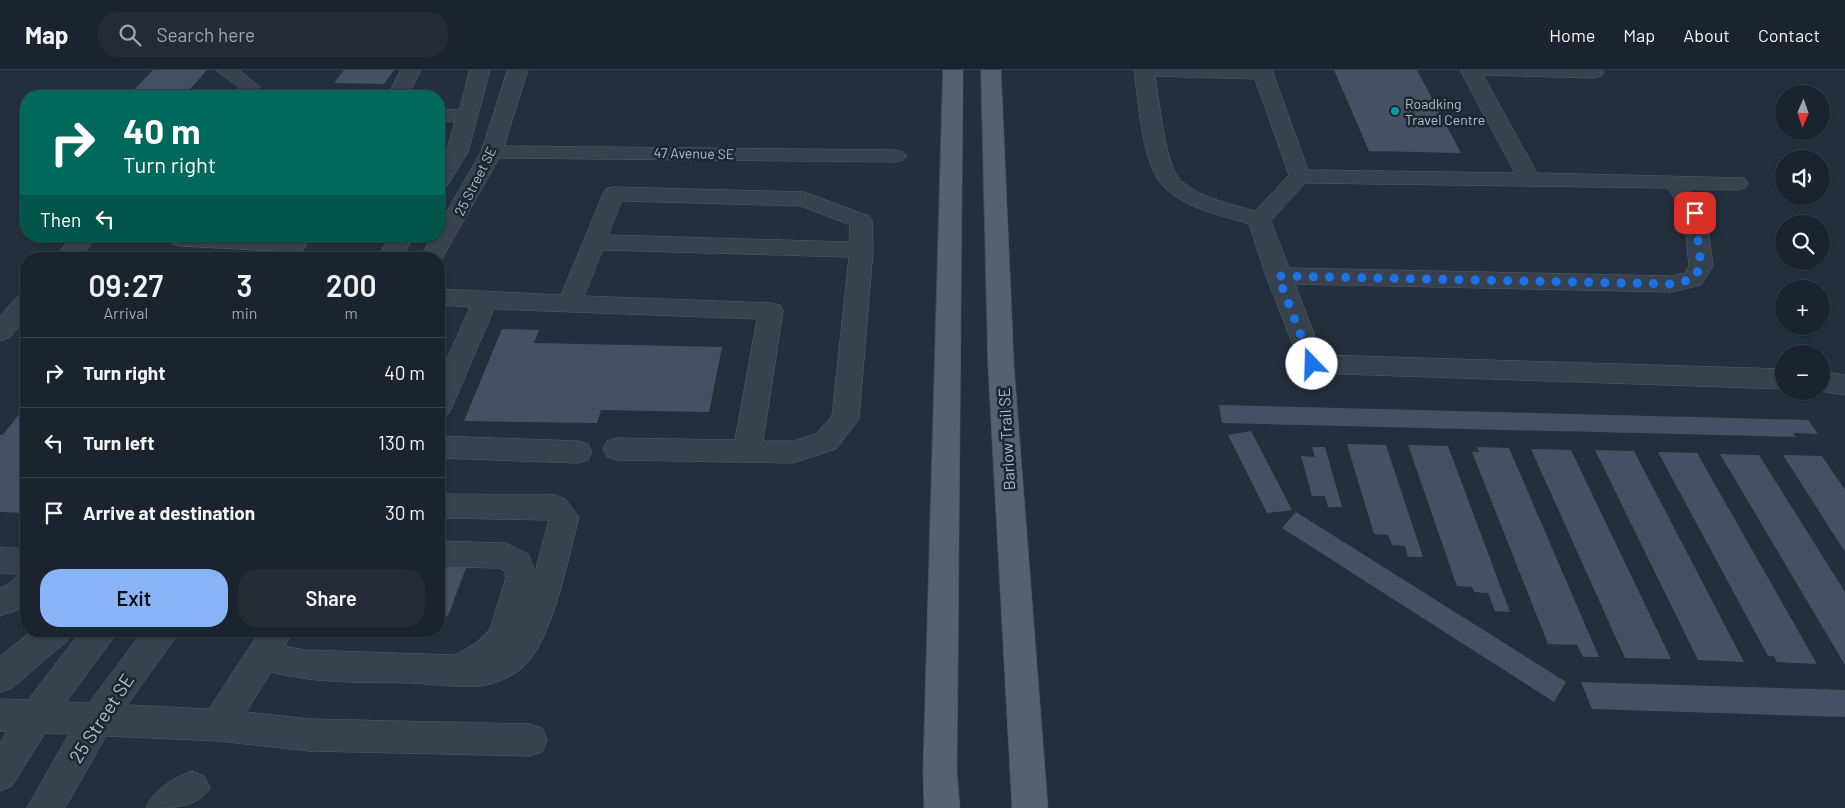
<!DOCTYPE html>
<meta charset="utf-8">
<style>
:root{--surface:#1b232e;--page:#242b36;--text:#f1f3f6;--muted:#a0a4aa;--line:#39404a;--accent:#8ab4f8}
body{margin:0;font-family:Barlow,sans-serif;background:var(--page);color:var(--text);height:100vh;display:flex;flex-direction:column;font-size:19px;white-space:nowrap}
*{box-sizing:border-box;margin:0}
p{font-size:16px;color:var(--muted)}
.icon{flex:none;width:28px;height:28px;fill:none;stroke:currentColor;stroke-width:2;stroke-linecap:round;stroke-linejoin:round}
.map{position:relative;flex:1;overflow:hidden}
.sheet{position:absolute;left:20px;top:182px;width:425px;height:385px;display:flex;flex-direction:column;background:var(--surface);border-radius:20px;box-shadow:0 1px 4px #0004,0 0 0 1px var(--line)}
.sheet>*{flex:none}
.banner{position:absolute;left:20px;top:20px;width:425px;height:152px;border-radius:20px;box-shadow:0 1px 4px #0004,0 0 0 1px var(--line);background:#00695c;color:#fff;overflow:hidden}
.needle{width:32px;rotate:182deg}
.buttons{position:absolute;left:1775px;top:15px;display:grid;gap:10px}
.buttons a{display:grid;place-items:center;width:55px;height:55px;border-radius:50%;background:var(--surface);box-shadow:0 1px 4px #0004,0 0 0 1px var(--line);font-size:25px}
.pin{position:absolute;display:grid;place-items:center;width:42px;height:42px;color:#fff;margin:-21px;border-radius:10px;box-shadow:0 2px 8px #0006}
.me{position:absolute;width:55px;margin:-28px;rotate:339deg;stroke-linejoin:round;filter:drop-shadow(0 0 4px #0008)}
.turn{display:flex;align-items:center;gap:18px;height:105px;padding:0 20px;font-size:22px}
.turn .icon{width:65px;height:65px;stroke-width:2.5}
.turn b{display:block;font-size:35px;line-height:42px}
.then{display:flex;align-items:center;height:48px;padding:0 20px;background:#0003;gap:10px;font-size:19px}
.eta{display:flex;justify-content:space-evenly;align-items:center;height:85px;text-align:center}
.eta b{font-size:30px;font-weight:600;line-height:35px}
.cta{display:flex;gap:10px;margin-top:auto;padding:10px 20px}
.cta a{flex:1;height:58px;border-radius:20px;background:var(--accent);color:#111;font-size:20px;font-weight:600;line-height:58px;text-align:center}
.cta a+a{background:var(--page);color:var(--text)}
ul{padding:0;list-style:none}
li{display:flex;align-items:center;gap:15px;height:70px;padding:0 20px;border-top:1px solid var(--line)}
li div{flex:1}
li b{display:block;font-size:19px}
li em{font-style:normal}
header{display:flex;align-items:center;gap:30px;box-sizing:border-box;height:70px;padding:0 25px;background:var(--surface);border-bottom:1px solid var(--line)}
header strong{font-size:24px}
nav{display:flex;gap:28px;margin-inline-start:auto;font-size:18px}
.search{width:350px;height:45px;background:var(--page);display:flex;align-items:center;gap:12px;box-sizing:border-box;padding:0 18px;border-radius:20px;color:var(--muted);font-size:19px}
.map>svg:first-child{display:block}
.building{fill:#455162}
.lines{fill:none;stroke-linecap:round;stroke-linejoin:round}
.minor-casing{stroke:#565f6c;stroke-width:1}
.major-casing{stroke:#414a57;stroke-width:1}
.minor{fill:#38414e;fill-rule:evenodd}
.major{fill:#56606e;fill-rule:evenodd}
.route{stroke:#1a73e8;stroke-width:9;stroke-dasharray:0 16.2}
.culture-dot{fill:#0f9aa8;stroke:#1d2633;stroke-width:2}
.labels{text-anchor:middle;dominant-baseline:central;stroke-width:5;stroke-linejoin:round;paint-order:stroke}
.far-poi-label{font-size:14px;fill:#b4bcc9;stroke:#1d2633;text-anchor:start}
.far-street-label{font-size:14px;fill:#b4bcc9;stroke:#1d2633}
.street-label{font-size:16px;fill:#b4bcc9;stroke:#1d2633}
.near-street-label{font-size:19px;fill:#b4bcc9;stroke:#1d2633}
</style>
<header>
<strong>Map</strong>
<div class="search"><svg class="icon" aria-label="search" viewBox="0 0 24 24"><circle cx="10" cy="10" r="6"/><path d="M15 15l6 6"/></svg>Search here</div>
<nav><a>Home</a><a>Map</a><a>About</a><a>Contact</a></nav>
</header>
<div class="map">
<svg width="1845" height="738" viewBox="0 0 1845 738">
<rect width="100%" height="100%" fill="#242f3e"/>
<path class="building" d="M 153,0 L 207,0 L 184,26 L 128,26 Z
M 344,0 L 394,0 L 384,14 L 334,13 Z
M 1334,0 L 1417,0 L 1461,83 L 1369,81 Z
M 502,259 L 539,260 L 534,273 L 722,277 L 709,342 L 601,340 L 597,353 L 464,351 Z
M 26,335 L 26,443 L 0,442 L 0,365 L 3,365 Z
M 1219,335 L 1808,350 L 1818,364 L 1793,363 L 1796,367 L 1222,353 Z
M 1251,361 L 1292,440 L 1267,443 L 1228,365 Z
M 1347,374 L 1386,375 L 1423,487 L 1408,487 L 1405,476 L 1392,475 L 1388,465 L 1374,464 Z
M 1408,375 L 1448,376 L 1510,542 L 1495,541 L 1488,523 L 1474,522 L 1472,517 L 1457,516 Z
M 1312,377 L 1325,377 L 1342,437 L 1328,437 L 1325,426 L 1312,426 L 1301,386 L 1315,387 Z
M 1477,377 L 1509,378 L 1599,587 L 1583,587 L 1577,575 L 1548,574 L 1472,382 L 1479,382 Z
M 1531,379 L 1571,380 L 1671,589 L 1625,588 Z
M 1595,380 L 1634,381 L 1744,592 L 1698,590 Z
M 1658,382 L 1697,383 L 1817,594 L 1777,592 L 1774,586 L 1768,586 Z
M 1720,384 L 1759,385 L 1845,522 L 1845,595 Z
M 1783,385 L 1822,386 L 1845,420 L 1845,482 Z
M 1296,442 L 1566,612 L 1554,632 L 1282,458 Z
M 439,497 L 466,498 L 448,546 L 439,546 Z
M 1581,612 L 1845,620 L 1845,647 L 1592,639 Z"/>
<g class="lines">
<g class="minor-casing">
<path id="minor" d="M 216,0 L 239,0 L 260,17 L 254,26 L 234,26 L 239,18 Z
M 401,0 L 421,0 L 408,26 L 388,26 Z
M 470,0 L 490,0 L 468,82 L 447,116 L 439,118 L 439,94 L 446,82 L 455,52 L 439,51 L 439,39 L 459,40 Z
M 508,0 L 528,0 L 504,76 L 896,80 L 903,82 L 907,86 L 903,90 L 896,92 L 499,88 L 439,194 L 439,189 L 419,189 L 432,166 L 439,166 L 439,155 L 481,82 Z
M 1134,0 L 1272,0 L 1308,100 L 1515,103 L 1460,0 L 1602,0 L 1604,2 L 1601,6 L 1594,8 L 1483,5 L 1537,103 L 1745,108 L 1748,113 L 1745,118 L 1737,120 L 1690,119 L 1706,143 L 1713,196 L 1701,215 L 1672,222 L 1295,214 L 1322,285 L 1784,299 L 1784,319 L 1312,303 L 1303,301 L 1266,206 L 1249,154 C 1221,145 1187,139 1165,118 C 1141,96 1139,31 1134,0 ZM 1155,6 L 1255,9 L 1289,105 L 1255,141 C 1231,134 1195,127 1178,107 C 1165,90 1159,29 1155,6 ZM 1306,113 L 1668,118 L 1684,143 L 1689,196 L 1685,203 L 1672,206 L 1289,198 L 1271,151 Z
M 614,117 L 804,122 L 869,146 L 872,151 L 873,180 L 859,349 L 836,379 L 793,393 L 617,390 L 607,387 L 603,379 L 607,371 L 617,368 L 735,370 L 757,249 L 494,239 L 452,337 L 448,344 L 439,347 L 439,307 L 470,237 L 439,235 L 439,219 L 561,225 L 603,124 L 606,119 ZM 622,131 L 801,136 L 850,155 L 849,172 L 609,165 ZM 603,180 L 849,187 L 832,346 L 816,364 L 793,371 L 763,371 L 783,241 L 780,235 L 771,233 L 585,226 Z
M 73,166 L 97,166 L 79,189 L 54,189 Z
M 170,166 L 311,166 L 303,180 L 295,182 L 180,176 L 172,174 L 168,169 Z
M 391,166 L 414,166 L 401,189 L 377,189 Z
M 26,225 L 26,248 L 9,268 L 0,271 L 0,246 L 17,227 Z
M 1821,301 L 1845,305 L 1845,325 L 1821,321 Z
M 439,366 L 578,371 L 588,374 L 592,382 L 588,390 L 578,393 L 439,388 Z
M 439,424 L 555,425 L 565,429 L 579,447 C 569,485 553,569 524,596 C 513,607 495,614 480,616 C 458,618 433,614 411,613 C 363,612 318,614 271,602 L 246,642 L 310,649 L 530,654 L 542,658 L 547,670 L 542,682 L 530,686 L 310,681 L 218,671 L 106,666 L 65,738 L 27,738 L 69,664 L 45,663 L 12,716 L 0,721 L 0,673 L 7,661 L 0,661 L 0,629 L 28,630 L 81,561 L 116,561 L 111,571 L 66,632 L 89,633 L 143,561 L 178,561 L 173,571 L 127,635 L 209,639 L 260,561 L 292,561 L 285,576 L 303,580 L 455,585 L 476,573 L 490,559 L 506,507 L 504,501 L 500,498 L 439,497 L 439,471 L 505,473 L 528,484 L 535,502 L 549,450 L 439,448 Z
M 0,477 L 26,479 L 26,537 L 0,546 L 0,518 C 9,516 12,508 22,504 L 0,503 Z
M 32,561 L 72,561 L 67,571 L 12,618 L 0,622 L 0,587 Z
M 192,701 L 204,706 L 210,718 C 198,738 173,738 146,738 C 154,719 173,708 192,701 Z"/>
</g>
<g class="major-casing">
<path id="major" d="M 943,0 L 963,0 L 957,703 L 960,738 L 924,738 L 923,703 Z
M 981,0 L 1001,0 L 1014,296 L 1048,738 L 1012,738 L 988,296 Z"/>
</g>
<use href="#minor" class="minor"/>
<use href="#major" class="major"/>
</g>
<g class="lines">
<path class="route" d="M 1312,294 L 1278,206 L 1672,214 L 1693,209 L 1701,196 L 1695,143"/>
</g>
<circle class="culture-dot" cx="1395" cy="41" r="5"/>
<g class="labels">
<g class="far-poi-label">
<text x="1405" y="33">Roadking<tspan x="1405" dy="16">Travel Centre</tspan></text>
</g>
<g class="far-street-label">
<text transform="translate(694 83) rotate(1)">47 Avenue SE</text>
<text transform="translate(475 111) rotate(-63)">25 Street SE</text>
</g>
<g class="street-label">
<text transform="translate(1006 369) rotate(-93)">Barlow Trail SE</text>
</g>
<g class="near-street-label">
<text transform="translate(101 648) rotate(-57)">25 Street SE</text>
</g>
</g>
</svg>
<div class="buttons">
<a><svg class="needle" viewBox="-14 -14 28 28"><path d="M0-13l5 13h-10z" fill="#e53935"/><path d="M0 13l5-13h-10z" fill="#a0a4aa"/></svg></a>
<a><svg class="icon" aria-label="sound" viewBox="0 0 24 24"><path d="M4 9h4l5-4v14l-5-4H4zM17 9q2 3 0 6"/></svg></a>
<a><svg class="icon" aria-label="search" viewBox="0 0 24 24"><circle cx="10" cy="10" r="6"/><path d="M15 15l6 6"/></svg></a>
<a>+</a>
<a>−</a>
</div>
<div class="pin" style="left:1695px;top:143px;background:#d93025"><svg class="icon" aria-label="arrive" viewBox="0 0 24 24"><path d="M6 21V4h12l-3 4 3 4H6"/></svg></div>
<svg class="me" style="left:1312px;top:294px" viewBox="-20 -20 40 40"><circle r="19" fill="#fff"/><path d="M0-13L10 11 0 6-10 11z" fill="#1a73e8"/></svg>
<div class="banner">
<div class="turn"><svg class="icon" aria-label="right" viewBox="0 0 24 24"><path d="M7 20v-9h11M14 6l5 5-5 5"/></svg><div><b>40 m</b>Turn right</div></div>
<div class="then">Then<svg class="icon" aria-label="left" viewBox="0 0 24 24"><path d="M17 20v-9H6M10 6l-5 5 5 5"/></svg></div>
</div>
<section class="sheet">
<div class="eta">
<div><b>09:27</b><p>Arrival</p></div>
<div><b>3</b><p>min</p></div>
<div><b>200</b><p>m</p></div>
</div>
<ul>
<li><svg class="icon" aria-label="right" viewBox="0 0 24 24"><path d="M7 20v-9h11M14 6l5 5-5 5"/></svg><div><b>Turn right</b></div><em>40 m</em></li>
<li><svg class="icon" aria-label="left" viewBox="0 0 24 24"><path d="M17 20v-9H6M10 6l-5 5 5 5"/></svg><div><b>Turn left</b></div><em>130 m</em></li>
<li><svg class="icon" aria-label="arrive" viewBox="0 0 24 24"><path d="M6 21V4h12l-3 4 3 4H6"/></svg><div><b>Arrive at destination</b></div><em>30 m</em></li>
</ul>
<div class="cta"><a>Exit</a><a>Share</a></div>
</section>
</div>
